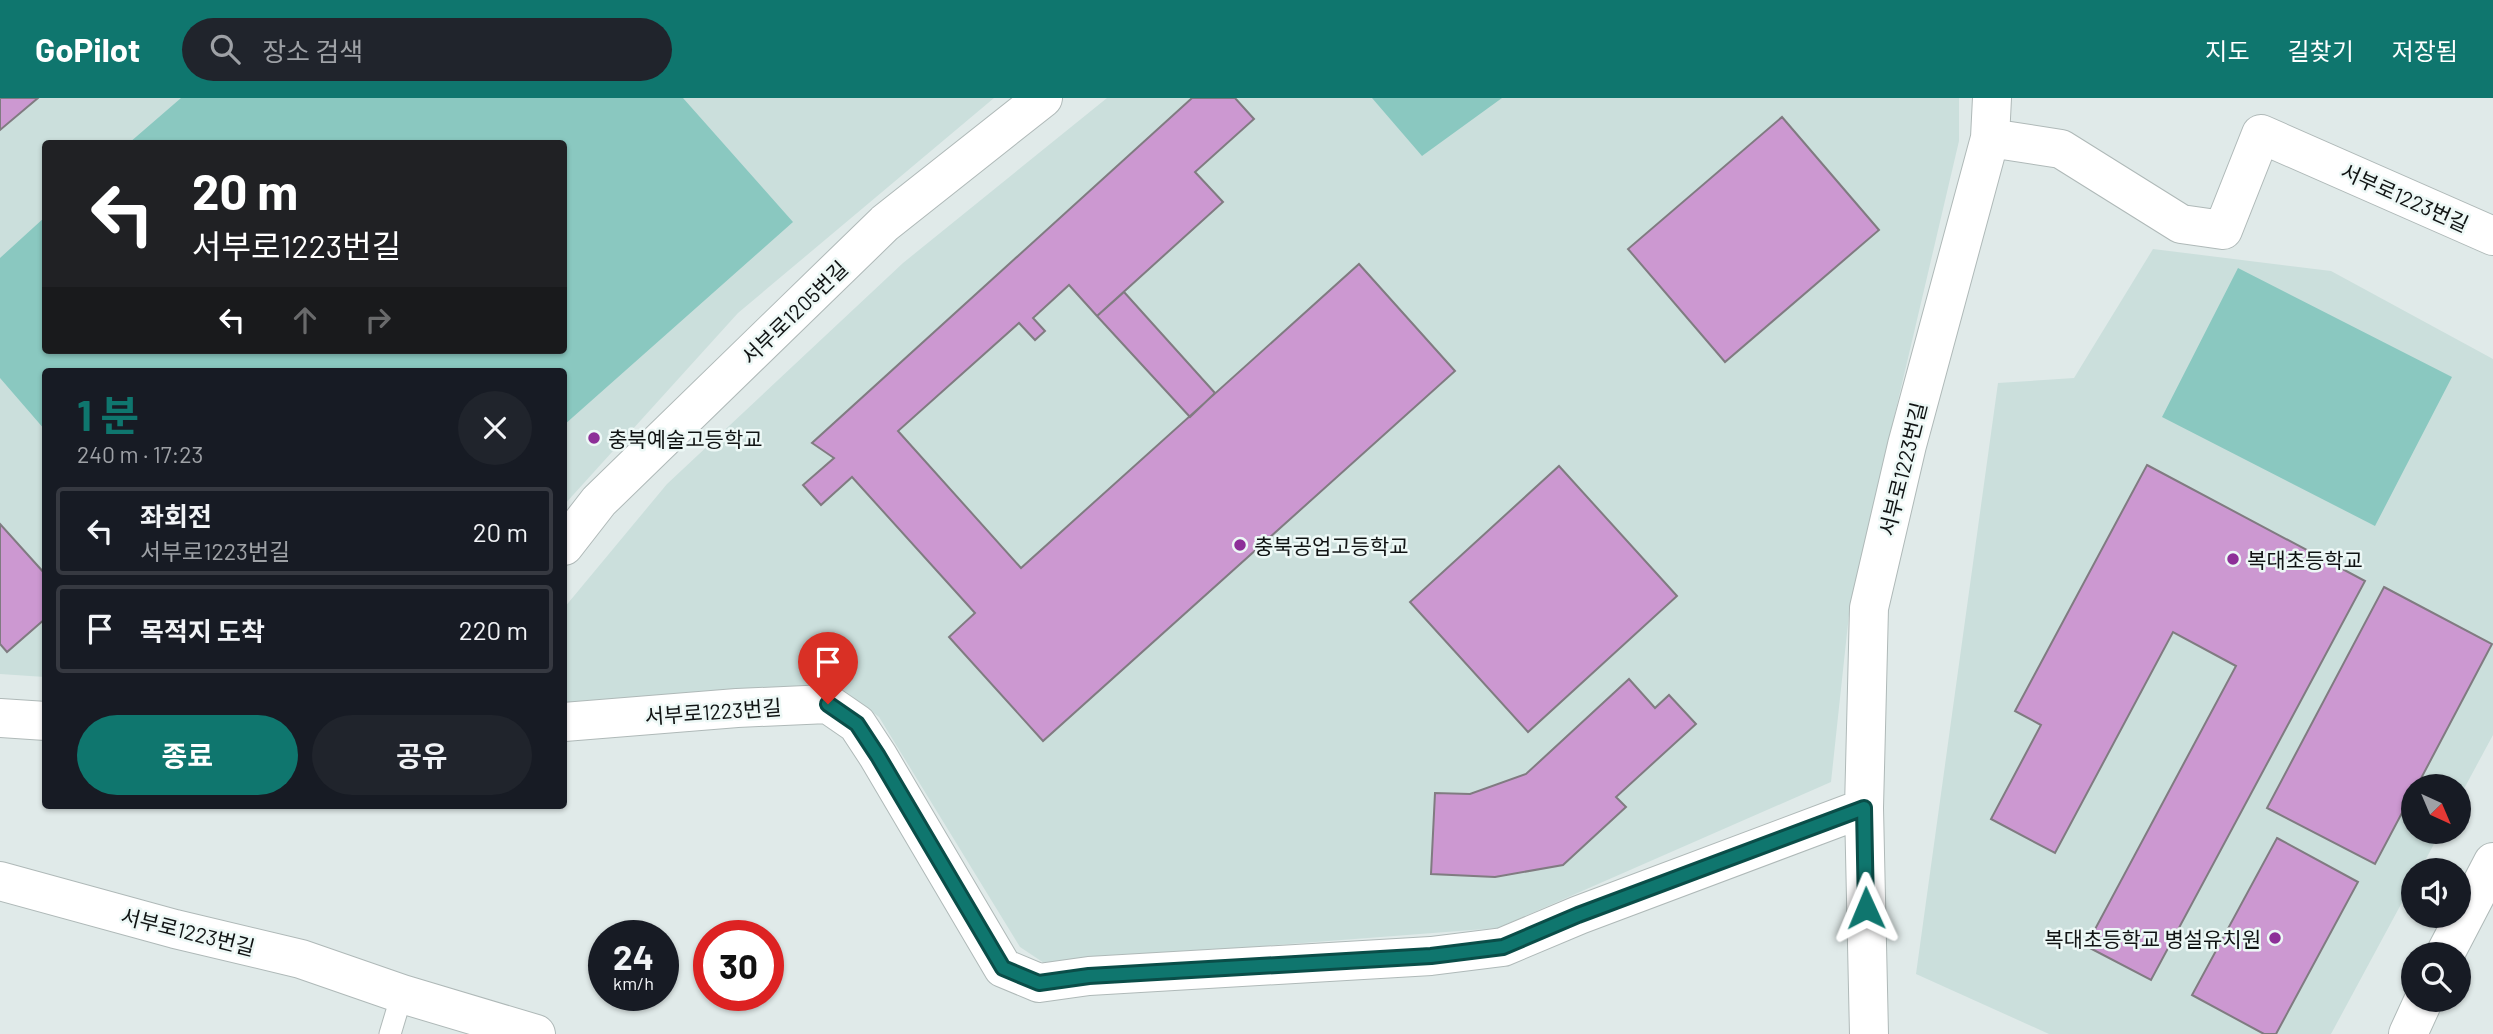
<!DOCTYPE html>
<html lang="ko">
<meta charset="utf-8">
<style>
:root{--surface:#171b24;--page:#20242c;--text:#f1f3f6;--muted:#9ea1a6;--line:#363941;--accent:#0f766e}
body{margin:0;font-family:Barlow,"Noto Sans KR",sans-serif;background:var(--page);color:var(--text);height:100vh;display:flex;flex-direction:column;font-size:26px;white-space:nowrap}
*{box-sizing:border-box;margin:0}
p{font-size:23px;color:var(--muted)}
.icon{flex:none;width:38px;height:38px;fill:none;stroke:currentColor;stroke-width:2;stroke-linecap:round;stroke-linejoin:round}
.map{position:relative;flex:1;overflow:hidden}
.side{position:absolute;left:42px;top:270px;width:525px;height:441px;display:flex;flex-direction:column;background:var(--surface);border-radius:7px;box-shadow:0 2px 5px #0004}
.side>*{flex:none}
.hud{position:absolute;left:42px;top:42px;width:525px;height:214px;border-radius:7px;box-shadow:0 2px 5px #0004;background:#202124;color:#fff;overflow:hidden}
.needle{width:46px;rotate:136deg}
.buttons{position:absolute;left:2401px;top:676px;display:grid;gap:14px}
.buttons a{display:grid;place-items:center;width:70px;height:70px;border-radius:50%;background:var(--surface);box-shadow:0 2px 5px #0004;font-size:35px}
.speed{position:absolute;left:588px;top:822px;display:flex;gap:14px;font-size:35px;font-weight:700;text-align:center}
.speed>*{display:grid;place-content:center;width:91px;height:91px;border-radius:50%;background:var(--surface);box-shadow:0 2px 5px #0004;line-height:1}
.speed small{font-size:18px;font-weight:400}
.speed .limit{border:10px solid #d22;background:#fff;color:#111}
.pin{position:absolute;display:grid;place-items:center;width:60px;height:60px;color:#fff;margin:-72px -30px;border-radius:50% 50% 50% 0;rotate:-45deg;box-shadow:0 0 7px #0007}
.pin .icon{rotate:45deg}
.me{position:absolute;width:77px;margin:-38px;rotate:359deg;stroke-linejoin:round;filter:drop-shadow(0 0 5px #0008)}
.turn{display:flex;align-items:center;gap:24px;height:147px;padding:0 35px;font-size:32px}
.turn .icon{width:91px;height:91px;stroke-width:2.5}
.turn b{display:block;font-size:49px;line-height:60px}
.lanes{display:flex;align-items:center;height:66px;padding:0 35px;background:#0003;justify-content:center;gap:35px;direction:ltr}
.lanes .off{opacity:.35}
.round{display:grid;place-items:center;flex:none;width:74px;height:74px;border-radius:37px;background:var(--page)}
.headline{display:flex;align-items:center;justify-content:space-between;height:119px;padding:0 35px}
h1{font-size:42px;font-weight:700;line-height:52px;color:var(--accent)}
.cta{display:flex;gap:14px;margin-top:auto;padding:14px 35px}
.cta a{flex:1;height:80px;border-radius:42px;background:var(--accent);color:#fff;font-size:28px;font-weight:700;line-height:80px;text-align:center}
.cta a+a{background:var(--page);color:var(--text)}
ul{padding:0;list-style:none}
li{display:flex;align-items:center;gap:21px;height:88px;margin:0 14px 10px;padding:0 21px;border:4px solid var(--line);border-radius:7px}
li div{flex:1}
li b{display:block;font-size:26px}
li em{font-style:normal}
header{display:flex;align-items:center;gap:42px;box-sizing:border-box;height:98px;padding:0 35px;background:var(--accent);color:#fff}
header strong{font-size:33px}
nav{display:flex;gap:38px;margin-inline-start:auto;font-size:24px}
.search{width:490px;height:63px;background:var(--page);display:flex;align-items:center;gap:18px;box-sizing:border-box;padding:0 24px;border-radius:38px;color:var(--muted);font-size:26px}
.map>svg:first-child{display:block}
.built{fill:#cbdfdc;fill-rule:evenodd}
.garden{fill:#8ac8c0}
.building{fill:#cc98d1;stroke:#807b81;stroke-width:2}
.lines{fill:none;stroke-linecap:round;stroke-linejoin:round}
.service-casing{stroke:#afb9b8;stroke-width:23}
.minor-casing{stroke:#afb9b8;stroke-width:40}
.tertiary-casing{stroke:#afb9b8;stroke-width:40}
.service{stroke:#fff;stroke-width:21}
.minor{stroke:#fff;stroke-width:38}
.tertiary{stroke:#fff;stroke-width:38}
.route-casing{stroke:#0a4d48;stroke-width:18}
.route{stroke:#0f766e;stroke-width:12}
.poi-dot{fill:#8d2f98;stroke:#edf8f6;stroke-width:2.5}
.labels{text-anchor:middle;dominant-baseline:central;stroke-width:5;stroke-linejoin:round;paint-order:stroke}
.street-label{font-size:21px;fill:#101313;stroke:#edf8f6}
.poi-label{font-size:21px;fill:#101313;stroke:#edf8f6;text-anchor:start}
</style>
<header>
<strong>GoPilot</strong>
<div class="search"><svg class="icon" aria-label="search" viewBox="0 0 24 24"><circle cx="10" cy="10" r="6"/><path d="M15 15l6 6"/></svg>장소 검색</div>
<nav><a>지도</a><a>길찾기</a><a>저장됨</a></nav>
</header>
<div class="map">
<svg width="2493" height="936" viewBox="0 0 2493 936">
<rect width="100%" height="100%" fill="#e0eae9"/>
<path class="built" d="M 0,0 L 994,0 L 738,215 L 564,407 L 564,273 L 46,273 L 45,579 L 0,576 ZM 46,46 L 564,46 L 564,252 L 46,252 Z
M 1107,0 L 1959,0 L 1959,43 L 1850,507 L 1831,684 L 1498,830 L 1044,865 L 1020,849 L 879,619 L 837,587 L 564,607 L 564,510 L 667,386 L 903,165 Z
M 2153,151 L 2331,173 L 2493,261 L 2493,637 L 2459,700 L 2459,688 L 2413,688 L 2413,733 L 2441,733 L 2420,772 L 2413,772 L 2413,784 L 2331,936 L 2049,936 L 1916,876 L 1998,285 L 2074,280 Z"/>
<path class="garden" d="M 181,0 L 683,0 L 793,124 L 564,327 L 564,273 L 46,273 L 45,332 L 0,280 L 0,160 L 45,119 L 46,252 L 564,252 L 564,46 L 129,45 Z
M 1372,0 L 1502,0 L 1422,58 Z
M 2238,170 L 2452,279 L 2375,428 L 2162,319 Z"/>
<path class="building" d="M 0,0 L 38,0 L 0,32 Z
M 1192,0 L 1235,0 L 1254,21 L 1195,74 L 1223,104 L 1097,218 L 1069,187 L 1033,220 L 1045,233 L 1035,242 L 1019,225 L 898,333 L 1021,470 L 1359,166 L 1455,273 L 1043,643 L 949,539 L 975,515 L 852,379 L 821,407 L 803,387 L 834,360 L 812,345 Z
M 1782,19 L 1879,132 L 1725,264 L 1628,151 Z
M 1124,194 L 1215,295 L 1190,319 L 1097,218 Z
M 2147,367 L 2365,483 L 2151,882 L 2086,848 L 2236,568 L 2173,534 L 2055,755 L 1991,721 L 2041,627 L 2015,613 Z
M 1559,368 L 1677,498 L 1528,634 L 1410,504 Z
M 0,426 L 46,477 L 46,520 L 7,554 L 0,546 Z
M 2384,489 L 2492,546 L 2417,688 L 2413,688 L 2413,694 L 2375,766 L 2267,710 Z
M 1629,581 L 1655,610 L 1669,597 L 1696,626 L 1616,699 L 1626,709 L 1563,767 L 1495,779 L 1431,776 L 1435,695 L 1470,696 L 1526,676 Z
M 2277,740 L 2358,784 L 2276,936 L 2264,936 L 2192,897 Z"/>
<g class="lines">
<g class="service-casing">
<path id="service" d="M 390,936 L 402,896"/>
</g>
<g class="minor-casing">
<path id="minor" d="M 1990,40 L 2061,51 L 2181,126 L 2223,132 L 2261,36 L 2493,138
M 564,448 L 599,403 L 885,125 L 1043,0
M 0,620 L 46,623
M 564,624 L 737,610 L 828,606 L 857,626 L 878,658 L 1003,870 L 1039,885 L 1089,878 L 1431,858 L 1503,849 L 1579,817 L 1864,710
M 0,783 L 175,831 L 301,861 L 402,896 L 536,936
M 1869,936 L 1864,710 L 1869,510 L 1907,347 L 1990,40 L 1992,0"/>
</g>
<g class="tertiary-casing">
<path id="tertiary" d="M 2445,856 L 2493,764
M 2408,936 L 2424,901"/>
</g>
<use href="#service" class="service"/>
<use href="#minor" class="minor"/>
<use href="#tertiary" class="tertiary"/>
</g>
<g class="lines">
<g class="route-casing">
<path id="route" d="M 828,606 L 857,626 L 878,658 L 1003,870 L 1039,885 L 1089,878 L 1431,858 L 1503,849 L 1578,817 L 1864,710 L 1866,810"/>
</g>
<use href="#route" class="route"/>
</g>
<g class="poi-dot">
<circle cx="594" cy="340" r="7"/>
<circle cx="1240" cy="447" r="7"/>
<circle cx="2233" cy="461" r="7"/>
<circle cx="2275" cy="840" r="7"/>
</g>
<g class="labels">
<g class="street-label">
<text transform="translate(2405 99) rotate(24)">서부로1223번길</text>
<text transform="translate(794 214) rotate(-44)">서부로1205번길</text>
<text transform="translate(1902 371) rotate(-76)">서부로1223번길</text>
<text transform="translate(713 613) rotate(-4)">서부로1223번길</text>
<text transform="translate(188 833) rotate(14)">서부로1223번길</text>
</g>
<g class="poi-label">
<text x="608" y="340">충북예술고등학교</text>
<text x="1254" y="447">충북공업고등학교</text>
<text x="2247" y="461">복대초등학교</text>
<text x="2261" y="840" text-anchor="end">복대초등학교 병설유치원</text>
</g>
</g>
</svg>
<div class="buttons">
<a><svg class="needle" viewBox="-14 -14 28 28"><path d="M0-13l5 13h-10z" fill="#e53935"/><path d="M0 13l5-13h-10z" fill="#9ea1a6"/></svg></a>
<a><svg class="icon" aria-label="sound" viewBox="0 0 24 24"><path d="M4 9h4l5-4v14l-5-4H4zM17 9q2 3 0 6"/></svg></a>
<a><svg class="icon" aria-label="search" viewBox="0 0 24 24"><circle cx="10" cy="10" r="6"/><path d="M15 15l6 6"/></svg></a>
</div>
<div class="speed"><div>24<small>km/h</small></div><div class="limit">30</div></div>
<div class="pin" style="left:828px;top:606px;background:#d93025"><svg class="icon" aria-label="arrive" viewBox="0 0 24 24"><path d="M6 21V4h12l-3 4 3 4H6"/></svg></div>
<svg class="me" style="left:1866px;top:810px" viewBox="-20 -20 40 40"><path d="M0-17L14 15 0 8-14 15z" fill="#0f766e" stroke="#fff" stroke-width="4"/></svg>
<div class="hud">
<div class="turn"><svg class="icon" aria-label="left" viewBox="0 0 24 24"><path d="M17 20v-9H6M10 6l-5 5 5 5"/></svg><div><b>20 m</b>서부로1223번길</div></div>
<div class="lanes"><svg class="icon" aria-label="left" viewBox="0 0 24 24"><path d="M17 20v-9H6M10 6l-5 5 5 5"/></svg><svg class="icon off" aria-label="ahead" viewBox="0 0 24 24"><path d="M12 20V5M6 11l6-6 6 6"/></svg><svg class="icon off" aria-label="right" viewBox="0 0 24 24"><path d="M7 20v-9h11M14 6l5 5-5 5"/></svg></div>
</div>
<section class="side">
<div class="headline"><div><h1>1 분</h1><p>240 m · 17:23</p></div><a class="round"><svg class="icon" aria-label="close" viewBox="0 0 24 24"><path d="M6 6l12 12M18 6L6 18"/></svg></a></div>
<ul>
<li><svg class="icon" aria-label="left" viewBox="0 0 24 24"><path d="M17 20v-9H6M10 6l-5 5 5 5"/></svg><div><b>좌회전</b><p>서부로1223번길</p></div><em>20 m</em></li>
<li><svg class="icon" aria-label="arrive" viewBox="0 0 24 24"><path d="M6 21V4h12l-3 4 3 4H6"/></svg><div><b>목적지 도착</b></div><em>220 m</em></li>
</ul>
<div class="cta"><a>종료</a><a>공유</a></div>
</section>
</div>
